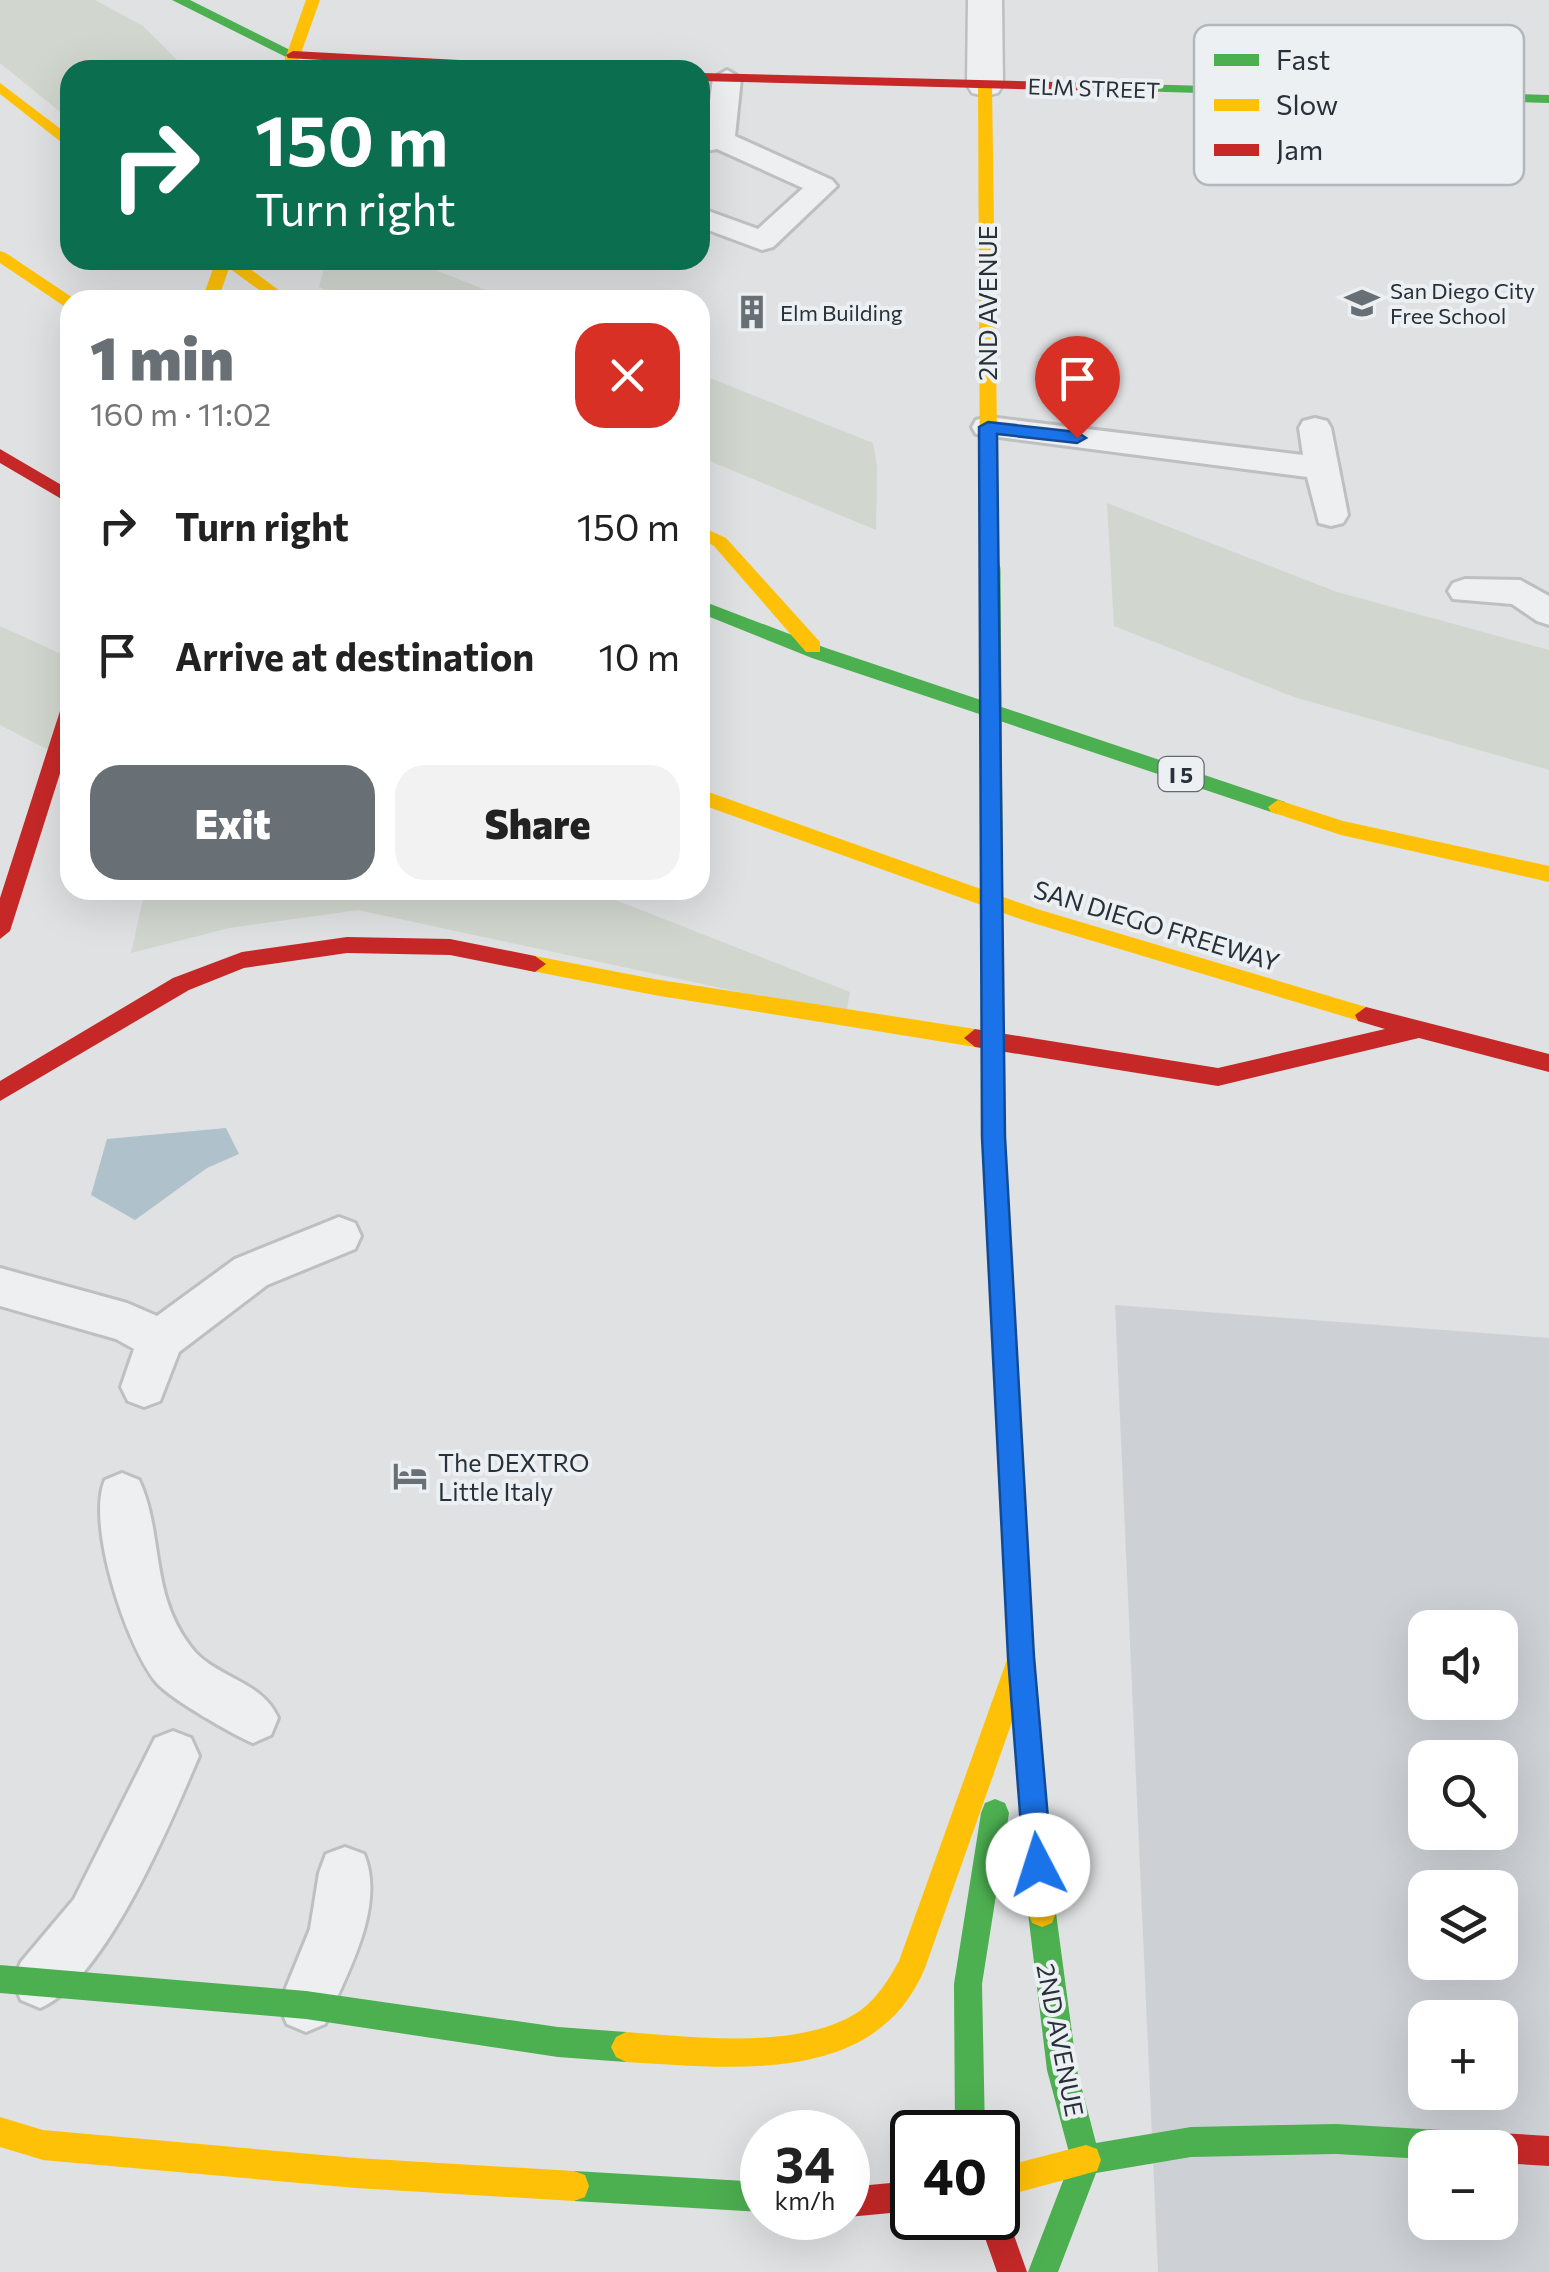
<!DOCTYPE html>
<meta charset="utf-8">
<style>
:root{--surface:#fff;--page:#f2f2f2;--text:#222;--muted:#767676;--accent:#686f75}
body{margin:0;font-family:Commissioner,sans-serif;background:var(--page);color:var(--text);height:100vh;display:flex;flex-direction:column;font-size:38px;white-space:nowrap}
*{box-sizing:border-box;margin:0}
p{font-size:32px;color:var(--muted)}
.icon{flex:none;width:55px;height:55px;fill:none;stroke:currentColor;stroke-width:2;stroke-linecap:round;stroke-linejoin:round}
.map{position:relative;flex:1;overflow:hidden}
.side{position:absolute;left:60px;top:290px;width:650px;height:610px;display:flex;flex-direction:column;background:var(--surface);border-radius:30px;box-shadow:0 10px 40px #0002}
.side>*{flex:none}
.hud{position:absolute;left:60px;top:60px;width:650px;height:210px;border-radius:30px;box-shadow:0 10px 40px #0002;background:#0b6e4f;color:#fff;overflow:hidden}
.controls{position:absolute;left:1408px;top:1610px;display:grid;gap:20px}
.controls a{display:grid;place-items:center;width:110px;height:110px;border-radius:20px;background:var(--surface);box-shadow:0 10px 40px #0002;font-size:50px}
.speed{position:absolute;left:740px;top:2110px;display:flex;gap:20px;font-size:50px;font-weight:700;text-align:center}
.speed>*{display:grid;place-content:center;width:130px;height:130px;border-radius:50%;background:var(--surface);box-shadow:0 10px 40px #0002;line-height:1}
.speed small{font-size:25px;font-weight:400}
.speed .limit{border:5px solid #111;border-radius:15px;background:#fff;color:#111}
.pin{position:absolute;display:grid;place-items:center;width:85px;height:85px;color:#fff;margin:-102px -42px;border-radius:50% 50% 50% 0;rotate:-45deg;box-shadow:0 0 10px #0007}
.pin .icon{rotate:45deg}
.me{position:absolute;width:110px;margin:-55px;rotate:355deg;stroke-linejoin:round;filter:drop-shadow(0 0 8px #0008)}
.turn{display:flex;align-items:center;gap:35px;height:210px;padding:0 30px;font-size:45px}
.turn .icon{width:130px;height:130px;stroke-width:2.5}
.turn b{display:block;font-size:70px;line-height:85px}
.round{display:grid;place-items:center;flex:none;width:105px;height:105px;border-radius:30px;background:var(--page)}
.headline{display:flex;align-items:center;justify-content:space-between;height:170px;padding:0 30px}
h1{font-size:60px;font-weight:800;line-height:75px;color:var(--accent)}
.cta{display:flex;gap:20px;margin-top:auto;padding:20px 30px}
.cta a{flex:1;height:115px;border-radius:30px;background:var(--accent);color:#fff;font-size:40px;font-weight:800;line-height:115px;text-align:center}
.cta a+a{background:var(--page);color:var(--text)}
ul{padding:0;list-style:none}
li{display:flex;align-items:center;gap:30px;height:130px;padding:0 30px}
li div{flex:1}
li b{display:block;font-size:38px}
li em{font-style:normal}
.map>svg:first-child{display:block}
.built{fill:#cdd1d6;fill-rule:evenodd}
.green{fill:#d1d7cf}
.water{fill:#afc2cc}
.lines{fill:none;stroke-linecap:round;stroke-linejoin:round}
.lane-casing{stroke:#bdbfc1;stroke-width:6}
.street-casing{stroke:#bdbfc1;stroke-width:5}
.lane{fill:#eeeff0;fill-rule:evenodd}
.street{fill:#eeeff0;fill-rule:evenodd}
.fast{fill:#4caf50;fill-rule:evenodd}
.slow{fill:#ffc107;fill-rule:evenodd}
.jam{fill:#c62828;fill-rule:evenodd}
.fast-bridge-far1{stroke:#4caf50;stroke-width:16}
.fast-bridge{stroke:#4caf50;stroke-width:21}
.route{fill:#1a73e8;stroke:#114b97;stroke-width:2.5}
.labels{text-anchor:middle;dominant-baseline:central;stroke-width:8;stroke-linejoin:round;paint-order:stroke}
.far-street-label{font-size:22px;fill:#28313a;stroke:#ecf0f3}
.far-poi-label{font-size:22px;fill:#28313a;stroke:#ecf0f3;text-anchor:start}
.shield{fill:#ecf0f3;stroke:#636a72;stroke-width:2.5}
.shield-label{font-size:22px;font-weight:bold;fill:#28313a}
.street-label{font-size:25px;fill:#28313a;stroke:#ecf0f3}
.poi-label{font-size:25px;fill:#28313a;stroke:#ecf0f3;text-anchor:start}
.key{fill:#ecf0f3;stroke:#b1b7bc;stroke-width:2.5}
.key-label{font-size:28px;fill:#28313a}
</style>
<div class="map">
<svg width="1549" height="2272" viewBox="0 0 1549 2272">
<rect width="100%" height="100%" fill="#dfe1e3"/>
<path class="built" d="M 1115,1305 L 1549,1338 L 1549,2272 L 1158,2272 ZM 1425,1628 L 1500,1628 L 1500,1702 L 1425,1702 ZM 1425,1758 L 1500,1758 L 1500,1832 L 1425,1832 ZM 1425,1888 L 1500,1888 L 1500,1962 L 1425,1962 ZM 1425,2018 L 1500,2018 L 1500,2092 L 1425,2092 ZM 1425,2148 L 1500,2148 L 1500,2222 L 1425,2222 Z"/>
<path class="green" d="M 0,0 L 95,0 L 143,26 L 178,61 L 178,70 L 70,70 L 70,120 L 0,63 Z
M 326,260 L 410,260 L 511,300 L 347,300 L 319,287 Z
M 700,374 L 873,443 L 877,466 L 876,530 L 700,457 Z
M 1107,503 L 1337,592 L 1549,650 L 1549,770 L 1294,697 L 1114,626 Z
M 0,626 L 70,658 L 70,761 L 0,725 Z
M 145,890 L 590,890 L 850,992 L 846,1015 L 358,910 L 229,928 L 131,953 Z"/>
<path class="water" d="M 226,1128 L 239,1154 L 207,1168 L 135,1220 L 91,1195 L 107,1139 Z"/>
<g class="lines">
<g class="lane-casing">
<path id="lane" d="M 727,70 L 741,78 L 735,136 L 832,180 L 837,186 L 773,247 L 762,250 L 700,227 L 700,208 L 758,229 L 803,188 L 717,149 L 700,152 L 700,134 L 706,133 L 713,78 Z
M 988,417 L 1303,455 L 1299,428 L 1303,421 L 1315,418 L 1327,421 L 1331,428 L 1348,515 L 1343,523 L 1331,526 L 1319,523 L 1307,477 L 976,434 L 972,427 L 976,420 Z
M 1465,579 L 1520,580 L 1549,596 L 1549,625 L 1537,621 L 1512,604 L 1453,599 L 1448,591 L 1453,583 Z
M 339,1217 L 355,1223 L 361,1236 L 355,1249 L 267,1285 L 179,1352 L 160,1401 L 144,1407 L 128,1401 L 121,1387 L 134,1349 L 116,1339 L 0,1306 L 0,1268 L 127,1303 L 157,1316 L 235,1259 Z
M 122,1473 L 139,1480 C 164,1534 149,1593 191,1647 C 214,1678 262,1680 278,1718 L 271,1735 L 253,1743 C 232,1734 169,1698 156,1682 C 126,1645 86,1523 105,1480 Z
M 173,1731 L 191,1738 L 199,1756 C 171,1822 105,1981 40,2008 L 21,2000 L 13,1981 L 21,1962 L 74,1899 L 155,1738 Z
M 345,1847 L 364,1854 C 386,1907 346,1975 325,2024 L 306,2032 L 287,2024 L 279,2005 L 310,1929 L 319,1873 L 326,1854 Z"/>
</g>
<g class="street-casing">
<path id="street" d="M 968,0 L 1002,0 L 1003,85 L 998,93 L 985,96 L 972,93 L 967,85 Z"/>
</g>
<use href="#lane" class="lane"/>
<use href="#street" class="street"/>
<path class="fast" d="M 172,0 L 190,0 L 300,55 L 288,58 Z
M 1135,84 L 1549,95 L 1549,103 L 1130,91 L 1130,85 Z
M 700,600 L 826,648 L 1285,802 L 1288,807 L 1278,814 L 1271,812 L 812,658 L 700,613 Z
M 995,1799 L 1005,1803 L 1009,1813 L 982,1984 L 985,2132 L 955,2132 L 954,1984 L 981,1813 L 985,1803 Z
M 1042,1899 L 1052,1903 L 1056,1913 L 1077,2070 L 1096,2143 L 1191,2127 L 1336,2124 L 1493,2133 L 1504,2137 L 1508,2148 L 1504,2159 L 1500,2160 L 1500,2148 L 1425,2148 L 1425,2159 L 1336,2154 L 1191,2157 L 1096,2173 L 1058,2272 L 1028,2272 L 1071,2160 L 1047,2070 L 1028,1913 L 1032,1903 Z
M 0,1965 L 306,1991 L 558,2027 L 626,2032 L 636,2037 L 641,2047 L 636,2057 L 626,2062 L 558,2057 L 306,2019 L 0,1993 Z
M 574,2171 L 762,2182 L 762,2212 L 574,2201 L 563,2197 L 559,2186 L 563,2175 Z"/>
<path class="slow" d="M 306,0 L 320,0 L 295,70 L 281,70 Z
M 985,81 L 992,85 L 998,501 L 989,507 L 980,501 L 978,85 Z
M 0,83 L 70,136 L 70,149 L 0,94 Z
M 0,251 L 6,253 L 76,300 L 70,300 L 70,308 L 64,306 L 0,263 Z
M 216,260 L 238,260 L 292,300 L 273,300 L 229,268 L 218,300 L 202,300 Z
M 700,526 L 726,538 L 820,642 L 820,652 L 806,652 L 714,546 L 700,539 Z
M 700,789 L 1037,909 L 1366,1007 L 1377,1015 L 1366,1023 L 1023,920 L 700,804 Z
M 1278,800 L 1343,821 L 1549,866 L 1549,882 L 1341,835 L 1271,812 L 1268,807 Z
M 535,956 L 654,979 L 975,1029 L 986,1038 L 975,1047 L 654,995 L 527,970 L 524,964 Z
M 994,1128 L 1002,1130 L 1005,1137 L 1034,1657 L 1056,1913 L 1052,1923 L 1042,1927 L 1032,1923 L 1028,1913 L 1013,1719 L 925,1968 C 876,2087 732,2068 626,2062 L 616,2057 L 611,2047 L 616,2037 L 626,2032 C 694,2037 803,2051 861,2010 C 878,1997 889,1979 899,1961 L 1008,1657 L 983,1137 L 986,1130 Z
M 0,2117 L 43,2130 L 356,2158 L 574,2171 L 585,2175 L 589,2186 L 585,2197 L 574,2201 L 356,2188 L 43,2160 L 0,2147 Z
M 1086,2145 L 1097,2149 L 1101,2160 L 1097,2171 L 998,2198 L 998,2168 Z"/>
<path class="jam" d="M 293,51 L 572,66 L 579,70 L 491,70 L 288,58 L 286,55 Z
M 700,73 L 1135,84 L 1142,88 L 1135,92 L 700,81 Z
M 0,449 L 70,490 L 70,504 L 0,463 Z
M 70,704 L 70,742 L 10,931 L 0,939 L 0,898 L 60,711 Z
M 347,937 L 450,939 L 535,956 L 546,964 L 535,972 L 450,955 L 347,953 L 244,968 L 189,990 L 0,1101 L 0,1081 L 173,978 L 242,952 Z
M 1366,1007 L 1549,1054 L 1549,1072 L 1419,1038 L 1218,1086 L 975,1047 L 964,1038 L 975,1029 L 1218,1068 L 1385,1029 L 1358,1021 L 1355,1015 Z
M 1500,2133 L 1549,2136 L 1549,2166 L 1500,2163 L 1500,2148 L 1485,2148 L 1489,2137 Z
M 912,2181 L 912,2211 L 848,2217 L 848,2187 Z
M 998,2205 L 1004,2207 L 1027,2272 L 997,2272 L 978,2218 L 998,2218 Z"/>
<path class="fast-bridge-far1" d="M 989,501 L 990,571"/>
<path class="fast-bridge" d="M 990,569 L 994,1137"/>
</g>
<path class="route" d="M 988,422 L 1077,432 L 1086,438 L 1077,443 L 997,434 L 1005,1137 L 1034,1657 L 1052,1865 L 1048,1875 L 1038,1879 L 1028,1875 L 1024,1865 L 1008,1657 L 982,1137 L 979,427 Z"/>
<defs>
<g id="school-bare" transform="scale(2.7)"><path d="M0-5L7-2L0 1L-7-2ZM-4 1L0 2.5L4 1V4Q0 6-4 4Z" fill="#686f75" stroke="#ecf0f3" stroke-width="2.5" paint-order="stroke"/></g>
<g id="building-bare" transform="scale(2.7)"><path d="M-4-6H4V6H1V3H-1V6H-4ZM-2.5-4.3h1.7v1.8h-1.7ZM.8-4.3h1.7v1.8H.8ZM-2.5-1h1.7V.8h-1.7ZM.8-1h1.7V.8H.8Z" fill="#686f75" stroke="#ecf0f3" stroke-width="2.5" paint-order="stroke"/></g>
<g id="hotel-bare" transform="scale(2.7)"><path d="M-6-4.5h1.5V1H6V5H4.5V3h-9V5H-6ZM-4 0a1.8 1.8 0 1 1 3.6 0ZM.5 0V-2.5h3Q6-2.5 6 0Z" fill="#686f75" stroke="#ecf0f3" stroke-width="2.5" paint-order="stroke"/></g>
</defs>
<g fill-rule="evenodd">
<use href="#school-bare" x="1362" y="303"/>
<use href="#building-bare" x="752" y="312"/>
<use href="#hotel-bare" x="410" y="1476"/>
</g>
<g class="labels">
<g class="far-street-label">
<text transform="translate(1094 88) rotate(2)">ELM STREET</text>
</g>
<g class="far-poi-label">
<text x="1390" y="290">San Diego City<tspan x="1390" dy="25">Free School</tspan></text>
<text x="780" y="312">Elm Building</text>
</g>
<rect class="shield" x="1158.5" y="757" width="45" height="34" rx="8"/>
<g class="shield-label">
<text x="1181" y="774">I 5</text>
</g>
<g class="street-label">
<text transform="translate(987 303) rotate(-90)">2ND AVENUE</text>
<text transform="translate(1157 925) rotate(17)">SAN DIEGO FREEWAY</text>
<text transform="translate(1061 2040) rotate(79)">2ND AVENUE</text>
</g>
<g class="poi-label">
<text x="438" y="1462">The DEXTRO<tspan x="438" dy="29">Little Italy</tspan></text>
</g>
</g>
<rect x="1194" y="25" width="330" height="160" rx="15" class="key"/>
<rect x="1214" y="54" width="45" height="12" fill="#4caf50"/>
<rect x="1214" y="99" width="45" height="12" fill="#ffc107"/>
<rect x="1214" y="144" width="45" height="12" fill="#c62828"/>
<g class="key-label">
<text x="1276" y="70">Fast</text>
<text x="1276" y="115">Slow</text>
<text x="1276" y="160">Jam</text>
</g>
</svg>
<div class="controls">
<a><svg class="icon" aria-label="sound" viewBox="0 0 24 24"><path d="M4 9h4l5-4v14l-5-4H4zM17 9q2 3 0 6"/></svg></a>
<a><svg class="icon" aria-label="search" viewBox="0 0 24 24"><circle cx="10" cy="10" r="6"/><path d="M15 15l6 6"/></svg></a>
<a><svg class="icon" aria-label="layers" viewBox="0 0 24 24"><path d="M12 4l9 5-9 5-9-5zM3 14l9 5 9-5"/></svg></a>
<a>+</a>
<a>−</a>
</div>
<div class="speed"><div>34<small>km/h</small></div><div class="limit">40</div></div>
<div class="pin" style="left:1077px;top:438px;background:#d93025"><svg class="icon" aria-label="arrive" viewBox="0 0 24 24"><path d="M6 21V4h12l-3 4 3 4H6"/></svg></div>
<svg class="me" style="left:1038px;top:1865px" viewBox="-20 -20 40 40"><circle r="19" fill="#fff"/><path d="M0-13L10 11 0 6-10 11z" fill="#1a73e8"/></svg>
<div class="hud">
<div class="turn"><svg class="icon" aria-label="right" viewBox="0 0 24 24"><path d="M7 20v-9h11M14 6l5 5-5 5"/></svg><div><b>150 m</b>Turn right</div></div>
</div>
<section class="side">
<div class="headline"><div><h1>1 min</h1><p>160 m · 11:02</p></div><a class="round" style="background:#d93025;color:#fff"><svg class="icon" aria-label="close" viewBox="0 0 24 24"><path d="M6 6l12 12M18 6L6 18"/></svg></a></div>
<ul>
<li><svg class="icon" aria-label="right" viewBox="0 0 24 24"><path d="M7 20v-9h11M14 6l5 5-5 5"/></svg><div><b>Turn right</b></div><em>150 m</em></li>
<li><svg class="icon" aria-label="arrive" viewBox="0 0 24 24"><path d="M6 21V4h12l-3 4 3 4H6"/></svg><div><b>Arrive at destination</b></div><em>10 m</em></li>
</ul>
<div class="cta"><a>Exit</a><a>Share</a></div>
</section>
</div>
